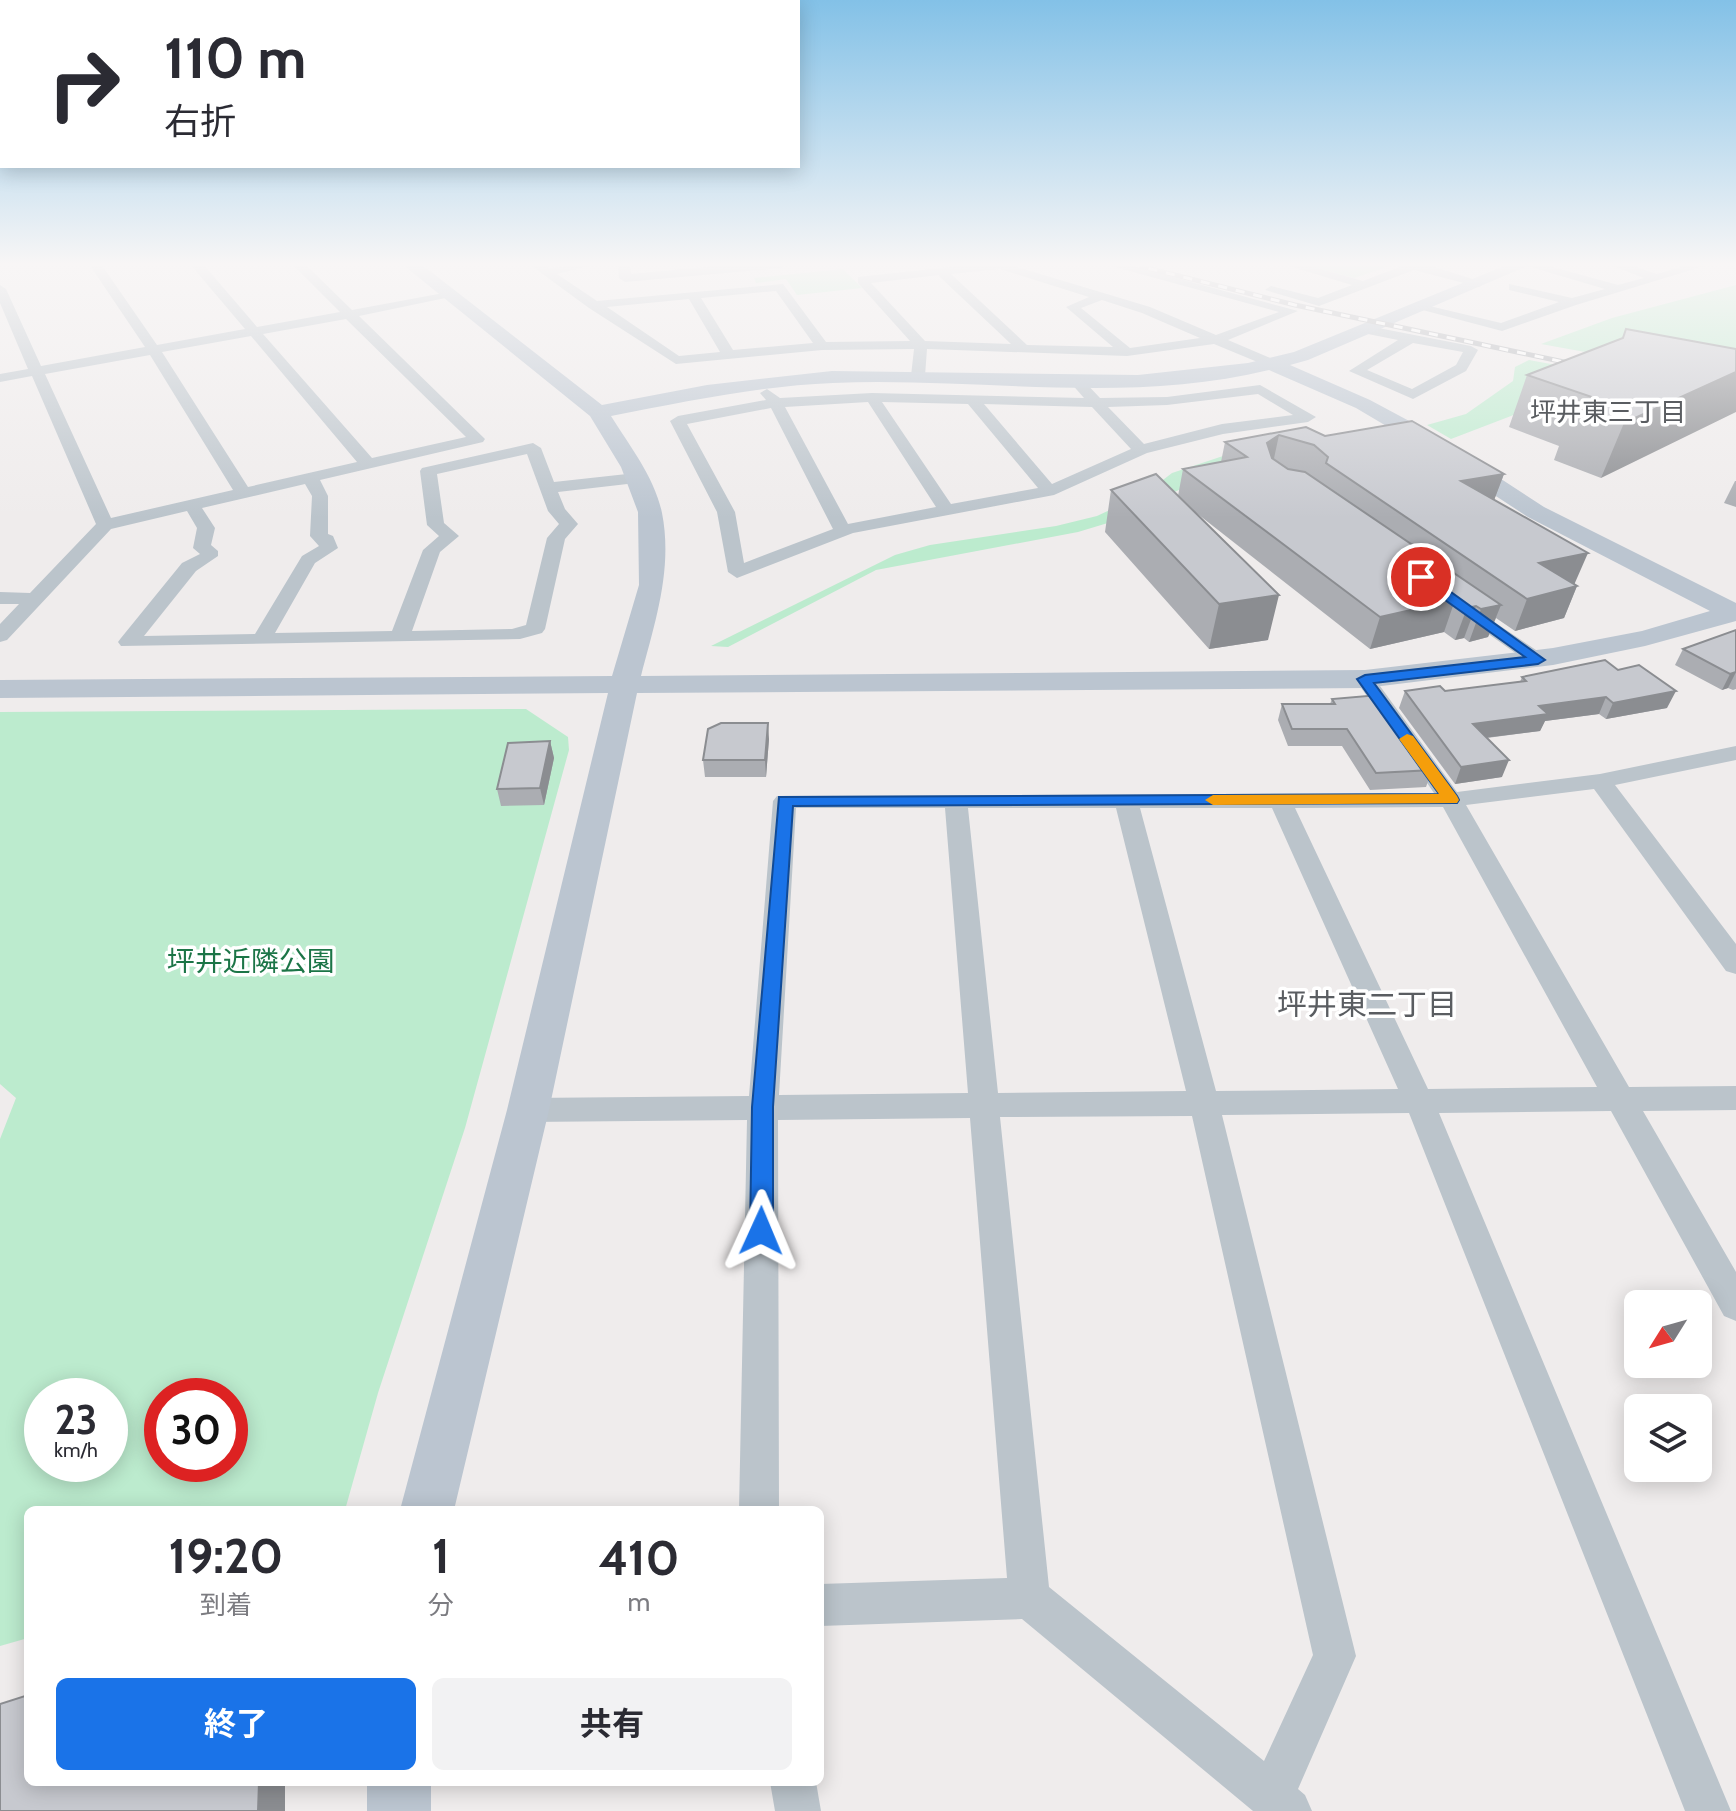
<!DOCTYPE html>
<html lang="ja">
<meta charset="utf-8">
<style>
:root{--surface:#fff;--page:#f2f2f3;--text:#2b2b33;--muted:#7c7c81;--accent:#1a73e8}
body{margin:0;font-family:Cabin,"Noto Sans JP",sans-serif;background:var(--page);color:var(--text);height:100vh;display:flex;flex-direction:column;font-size:30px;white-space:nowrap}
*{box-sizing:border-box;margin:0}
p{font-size:26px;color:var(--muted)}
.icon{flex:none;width:44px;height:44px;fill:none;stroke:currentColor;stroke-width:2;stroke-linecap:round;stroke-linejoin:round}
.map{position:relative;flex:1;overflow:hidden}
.side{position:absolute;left:24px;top:1506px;width:800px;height:280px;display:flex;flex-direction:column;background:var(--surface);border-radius:12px;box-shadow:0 4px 20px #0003}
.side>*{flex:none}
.banner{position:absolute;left:0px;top:0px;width:800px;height:168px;box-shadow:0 4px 20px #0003;background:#fff;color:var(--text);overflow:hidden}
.needle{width:52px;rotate:233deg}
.fabs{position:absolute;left:1624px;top:1290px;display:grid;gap:16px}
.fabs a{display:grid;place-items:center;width:88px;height:88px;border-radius:12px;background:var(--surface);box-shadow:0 4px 20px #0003;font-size:40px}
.speed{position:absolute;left:24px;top:1378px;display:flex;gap:16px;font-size:40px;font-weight:700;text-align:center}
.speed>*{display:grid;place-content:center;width:104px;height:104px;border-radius:50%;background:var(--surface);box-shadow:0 4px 20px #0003;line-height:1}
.speed small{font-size:20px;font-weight:400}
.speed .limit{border:12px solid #d22;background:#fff;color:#111}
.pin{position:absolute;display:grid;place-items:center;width:68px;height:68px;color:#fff;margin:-34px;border:4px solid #fff;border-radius:50%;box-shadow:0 2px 8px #0007}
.me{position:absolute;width:88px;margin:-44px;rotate:1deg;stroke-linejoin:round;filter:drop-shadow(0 0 6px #0008)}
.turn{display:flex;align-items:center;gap:28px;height:168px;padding:0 32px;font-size:36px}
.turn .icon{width:104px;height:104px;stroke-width:2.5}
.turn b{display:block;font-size:56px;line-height:68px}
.eta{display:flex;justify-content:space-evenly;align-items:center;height:136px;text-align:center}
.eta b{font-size:48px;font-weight:700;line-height:56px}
.primary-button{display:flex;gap:16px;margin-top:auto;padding:16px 32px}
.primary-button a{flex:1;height:92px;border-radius:12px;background:var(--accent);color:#fff;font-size:32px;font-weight:700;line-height:92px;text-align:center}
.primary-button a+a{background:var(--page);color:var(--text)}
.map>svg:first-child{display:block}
.green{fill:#bcebce;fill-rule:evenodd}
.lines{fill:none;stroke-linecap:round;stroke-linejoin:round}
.street{fill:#bbc4cb;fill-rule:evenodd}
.secondary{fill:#bbc5d0;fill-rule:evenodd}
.rail-casing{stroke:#afb2b7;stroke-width:5}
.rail{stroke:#fff;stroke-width:3;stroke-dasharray:9;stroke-linecap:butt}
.wall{fill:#abadb2}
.shaded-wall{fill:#8b8d91}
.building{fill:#c7c9cf;stroke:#8b8d91;stroke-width:2}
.route{fill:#1a73e8;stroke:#114b97;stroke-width:2}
.slow{fill:#f59e0b}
.labels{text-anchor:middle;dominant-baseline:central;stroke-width:7;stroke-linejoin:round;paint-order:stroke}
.far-neighbourhood-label{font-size:26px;fill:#5a5d61;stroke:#fff}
.park-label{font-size:28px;fill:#1c7547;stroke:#fff}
.neighbourhood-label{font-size:30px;fill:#5a5d61;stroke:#fff}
</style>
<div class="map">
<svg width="1736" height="1811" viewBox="0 0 1736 1811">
<rect width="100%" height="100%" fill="#efecec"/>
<path class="green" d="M 1302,264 L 1396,264 L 1354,278 Z
M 843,269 L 862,288 L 797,295 L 786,279 L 756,283 L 754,278 Z
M 1736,285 L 1736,357 L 1685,370 L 1541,344 L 1612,318 Z
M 1529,360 L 1736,398 L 1576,391 L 1451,439 L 1427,425 L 1466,414 L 1513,381 L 1515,367 Z
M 1223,456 L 1239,464 L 1172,493 L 1131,516 L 1078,532 L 876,570 L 728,647 L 711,646 L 895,555 L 930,545 L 1056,526 L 1097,516 L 1146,493 L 1172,473 Z
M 526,709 L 568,737 L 569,750 L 465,1128 L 378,1393 L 345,1510 L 28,1510 L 28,1638 L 0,1646 L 0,1139 L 16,1098 L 0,1084 L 0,712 ZM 42,1396 L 110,1396 L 110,1464 L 42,1464 ZM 162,1396 L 230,1396 L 230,1464 L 162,1464 Z"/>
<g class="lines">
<path class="street" d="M 89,264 L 101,264 L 157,345 L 245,329 L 190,264 L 203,264 L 257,327 L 340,312 L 292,264 L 305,264 L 352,310 L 449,292 L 455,296 L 359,316 L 485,439 L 483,442 L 320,480 L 328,496 L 328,534 L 333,536 L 338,548 L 315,563 L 275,633 L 392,631 L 423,550 L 439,536 L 427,525 L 420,471 L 422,468 L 533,443 L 541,448 L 554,482 L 636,473 L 644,478 L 636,483 L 558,492 L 565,509 L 578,524 L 565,539 L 545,629 L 542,633 L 520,639 L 121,646 L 118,642 L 121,638 L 182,563 L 200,554 L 193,548 L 197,528 L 187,511 L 111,529 L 7,640 L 0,642 L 0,624 L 19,604 L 0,604 L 0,592 L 30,593 L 96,524 L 32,376 L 0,382 L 0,374 L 28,369 L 0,303 L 0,285 L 6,289 L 41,366 L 145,347 ZM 346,319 L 466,437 L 372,458 L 263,334 ZM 251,336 L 357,462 L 248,487 L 162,352 ZM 150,355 L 233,490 L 111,518 L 45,374 ZM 527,454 L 548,511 L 559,524 L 547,538 L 526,625 L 512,629 L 412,631 L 440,552 L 459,536 L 444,523 L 437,474 ZM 305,484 L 312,496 L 310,536 L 319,546 L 302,556 L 255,634 L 144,636 L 196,571 L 218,556 L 218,551 L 211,545 L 215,528 L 202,508 Z
M 529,264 L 543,264 L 549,268 L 596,264 L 557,274 L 597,301 L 783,284 L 826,342 L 910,341 L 858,283 L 858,277 L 977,264 L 1020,264 L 1017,267 L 1150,307 L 1216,335 L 1279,312 L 1104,264 L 1125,264 L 1298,311 L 1228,340 L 1277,361 L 1277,367 L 1272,368 L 1214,344 L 1127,356 L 927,349 L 925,376 L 918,380 L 911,376 L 914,349 L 822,350 L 676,364 L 589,308 ZM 1000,269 L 1089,297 L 1066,307 L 1113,347 L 1027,345 L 951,274 ZM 939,275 L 939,276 L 1011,344 L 925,341 L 871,283 ZM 776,291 L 813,343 L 733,350 L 701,298 ZM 689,299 L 720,352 L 679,356 L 607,307 ZM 1102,300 L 1142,313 L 1200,338 L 1130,348 L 1081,308 Z
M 618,264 L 630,264 L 631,274 L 737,264 L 787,264 L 781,268 L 625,282 L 619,278 Z
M 1282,264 L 1303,264 L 1363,281 L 1402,266 L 1400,264 L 1425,264 L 1485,283 L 1479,287 L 1414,270 L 1319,306 L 1265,290 L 1271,286 L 1318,298 L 1352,285 Z
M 1521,264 L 1542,264 L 1618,285 L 1644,278 L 1608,264 L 1627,264 L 1657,274 L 1691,264 L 1711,264 L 1576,305 L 1502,331 L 1415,308 L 1421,304 L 1501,323 L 1559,302 L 1509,290 L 1509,284 L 1572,298 L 1605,289 Z
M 1368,326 L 1471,346 L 1478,350 L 1466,371 L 1413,399 L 1349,371 L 1398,340 L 1363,333 L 1361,330 ZM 1413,343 L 1463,352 L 1456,365 L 1412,389 L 1367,370 Z
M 1077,378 L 1082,379 L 1100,398 L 1167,397 L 1260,385 L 1316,417 L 1308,422 L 1223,434 L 1147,453 L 1054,495 L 853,533 L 737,578 L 728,572 L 717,512 L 670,421 L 678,416 L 766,400 L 760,393 L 767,389 L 780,398 L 872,393 L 1084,398 L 1070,382 ZM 1258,394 L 1293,415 L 1222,424 L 1144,444 L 1108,407 L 1167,405 ZM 868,402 L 936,507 L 848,524 L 785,407 ZM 882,402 L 968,404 L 1038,488 L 951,504 ZM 984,404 L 1092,407 L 1131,449 L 1052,484 ZM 771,408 L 833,529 L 744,563 L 735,512 L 687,424 Z
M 1463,601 L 1545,656 L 1548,660 L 1545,664 L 1531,664 L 1456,611 L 1453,607 Z
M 1365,673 L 1372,675 L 1457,792 L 1600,774 L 1736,746 L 1736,760 L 1615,785 L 1736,944 L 1736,974 L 1726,971 L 1594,789 L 1466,805 L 1629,1087 L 1736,1086 L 1736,1110 L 1643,1111 L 1736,1272 L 1736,1321 L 1724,1316 L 1611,1111 L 1439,1113 L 1731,1811 L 1685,1811 L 1409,1113 L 1222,1115 L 1356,1656 L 1298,1789 L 1305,1795 L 1312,1811 L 1253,1811 L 1022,1619 L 820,1626 L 820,1584 L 1007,1578 L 970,1118 L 778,1120 L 779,1510 L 739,1510 L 747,1120 L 528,1122 L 517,1119 L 513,1110 L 517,1101 L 528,1098 L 749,1096 L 773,801 L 777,796 L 1434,793 L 1355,679 ZM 1443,807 L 1597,1087 L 1428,1089 L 1295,808 ZM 796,808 L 945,808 L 968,1093 L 779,1095 ZM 968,808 L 1116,808 L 1186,1091 L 998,1093 ZM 1140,808 L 1272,808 L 1398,1089 L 1216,1091 ZM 1192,1116 L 1313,1655 L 1264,1761 L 1049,1587 L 1000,1117 Z
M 770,1782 L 816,1782 L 821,1811 L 775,1811 Z"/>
<path class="secondary" d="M 402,264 L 421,264 L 602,405 L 707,385 L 832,371 L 1138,375 L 1248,363 L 1294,352 L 1509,264 L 1532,264 L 1308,360 L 1290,365 L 1370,400 L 1426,430 L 1544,507 L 1736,603 L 1736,621 L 1645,646 L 1553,665 L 1365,688 L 637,693 L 549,1110 L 454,1510 L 400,1510 L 507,1110 L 608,693 L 0,698 L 0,680 L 612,676 L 639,585 L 638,512 L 621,467 L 590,416 ZM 1269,370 L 1356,408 L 1410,440 L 1528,517 L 1710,611 L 1642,631 L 1553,648 L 1365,670 L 641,676 C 655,622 673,569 662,513 C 655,478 629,445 611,416 C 684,402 758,386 833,383 C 977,377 1127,405 1269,370 Z
M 367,1782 L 431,1782 L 431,1811 L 367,1811 Z"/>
<g class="rail-casing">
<path id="rail" d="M 1131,264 L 1295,305 L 1583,366"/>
</g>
<use href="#rail" class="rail"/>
</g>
<path class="wall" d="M 1626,329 L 1736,349 L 1601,478 L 1554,460 L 1559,446 L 1509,427 L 1527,375 L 1622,338 Z
M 1306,427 L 1325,436 L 1504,474 L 1494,500 L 1577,586 L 1564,618 L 1515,631 L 1496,618 L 1488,637 L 1469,642 L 1464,638 L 1455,640 L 1444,632 L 1370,649 L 1190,508 L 1268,640 L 1209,649 L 1105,532 L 1111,490 L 1178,496 L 1183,469 L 1221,462 L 1225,442 Z
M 1735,481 L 1736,481 L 1736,507 L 1724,503 Z
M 1736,630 L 1736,689 L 1733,690 L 1728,688 L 1722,690 L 1675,665 L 1683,649 Z
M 1522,677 L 1667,708 L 1606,719 L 1599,714 L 1545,721 L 1540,731 L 1487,738 L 1502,777 L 1455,784 L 1399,708 L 1405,691 L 1445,691 L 1520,682 Z
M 1332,699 L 1432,770 L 1426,787 L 1370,790 L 1342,746 L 1288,746 L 1278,720 L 1282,704 L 1330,704 Z
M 769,739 L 766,777 L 705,777 L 703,760 Z
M 550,741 L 554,758 L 544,805 L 501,806 L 497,789 Z"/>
<path class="shaded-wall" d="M 1736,372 L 1736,412 L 1601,478 L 1624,423 Z
M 1279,435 L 1273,463 L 1267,443 Z
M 1504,474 L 1493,503 L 1461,481 Z
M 1588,553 L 1574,585 L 1539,563 Z
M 1577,586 L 1564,618 L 1515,631 L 1527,599 Z
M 1279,595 L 1268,640 L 1209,649 L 1219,604 Z
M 1455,600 L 1444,632 L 1370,649 L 1380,617 Z
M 1501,605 L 1488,637 L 1469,642 L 1481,609 Z
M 1476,606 L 1464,638 L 1455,640 L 1467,608 Z
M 1736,672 L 1728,688 L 1722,690 L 1730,674 Z
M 1676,691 L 1667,708 L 1606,719 L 1613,703 Z
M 1606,697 L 1599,714 L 1545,721 L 1540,731 L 1467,740 L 1473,724 L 1539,706 Z
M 768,723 L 769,739 L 766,777 L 765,760 Z
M 550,741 L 554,758 L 544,805 L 540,788 Z
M 1509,760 L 1502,777 L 1455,784 L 1461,767 Z
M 259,1782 L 285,1782 L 285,1811 L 258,1811 Z"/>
<path class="building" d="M 1626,329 L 1736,349 L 1736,372 L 1624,423 L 1574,407 L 1595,398 L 1527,375 L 1623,338 Z
M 1412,421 L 1504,474 L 1461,481 L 1588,553 L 1539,563 L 1577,586 L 1527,599 L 1326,463 L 1328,457 L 1314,445 L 1279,435 L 1267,443 L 1272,458 L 1288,469 L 1305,472 L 1501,605 L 1481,609 L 1476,606 L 1467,608 L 1455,600 L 1380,617 L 1183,469 L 1247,457 L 1225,442 L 1306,427 L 1325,436 Z
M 1156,474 L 1279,595 L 1219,604 L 1111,490 Z
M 1736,630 L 1736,672 L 1730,674 L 1683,649 Z
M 1605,660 L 1618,670 L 1639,665 L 1676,691 L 1613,703 L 1606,697 L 1539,706 L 1548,714 L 1473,724 L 1509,760 L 1461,767 L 1405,691 L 1440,686 L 1445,691 L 1526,681 L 1522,677 Z
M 1379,695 L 1432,770 L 1376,773 L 1347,729 L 1292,729 L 1282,704 L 1335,704 L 1332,699 Z
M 721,723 L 768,723 L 765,760 L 703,760 L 708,729 Z
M 550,741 L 540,788 L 497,789 L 508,743 Z
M 28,1695 L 28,1782 L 259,1782 L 258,1811 L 0,1811 L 0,1704 Z"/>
<linearGradient id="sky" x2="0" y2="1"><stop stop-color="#83c1e7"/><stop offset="0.51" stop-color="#f8f6f6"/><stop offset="1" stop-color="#f8f6f6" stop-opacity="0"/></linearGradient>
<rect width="1736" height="518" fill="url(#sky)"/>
<path class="route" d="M 1417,574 L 1426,574 L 1545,660 L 1538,664 L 1374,683 L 1457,796 L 1459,800 L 1457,803 L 793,806 L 773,1107 L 773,1231 L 770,1238 L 761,1241 L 753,1238 L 750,1231 L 752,1107 L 779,797 L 1439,794 L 1357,679 L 1365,675 L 1525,657 L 1417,580 Z"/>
<path class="slow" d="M 1407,734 L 1413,736 L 1457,796 L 1459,800 L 1457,803 L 1213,805 L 1205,800 L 1213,795 L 1439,794 L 1399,739 Z"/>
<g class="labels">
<g class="far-neighbourhood-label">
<text x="1608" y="412">坪井東三丁目</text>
</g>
<g class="park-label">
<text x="251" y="961">坪井近隣公園</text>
</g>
<g class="neighbourhood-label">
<text x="1367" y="1004">坪井東二丁目</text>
</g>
</g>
</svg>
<div class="fabs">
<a><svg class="needle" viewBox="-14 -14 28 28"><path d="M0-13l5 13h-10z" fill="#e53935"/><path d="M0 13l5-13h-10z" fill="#7c7c81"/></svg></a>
<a><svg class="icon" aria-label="layers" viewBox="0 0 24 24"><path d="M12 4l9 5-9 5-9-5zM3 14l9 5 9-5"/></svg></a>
</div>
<div class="speed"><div>23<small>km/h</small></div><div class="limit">30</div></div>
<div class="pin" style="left:1421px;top:577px;background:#d93025"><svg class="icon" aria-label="arrive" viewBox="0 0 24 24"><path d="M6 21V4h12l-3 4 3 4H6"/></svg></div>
<svg class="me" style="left:761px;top:1231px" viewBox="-20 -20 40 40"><path d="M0-17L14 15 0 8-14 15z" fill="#1a73e8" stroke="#fff" stroke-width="4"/></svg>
<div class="banner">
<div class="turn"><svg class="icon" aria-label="right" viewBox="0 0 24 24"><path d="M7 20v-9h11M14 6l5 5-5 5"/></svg><div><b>110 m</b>右折</div></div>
</div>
<section class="side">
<div class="eta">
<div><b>19:20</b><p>到着</p></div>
<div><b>1</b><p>分</p></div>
<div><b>410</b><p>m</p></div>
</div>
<div class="primary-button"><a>終了</a><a>共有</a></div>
</section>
</div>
